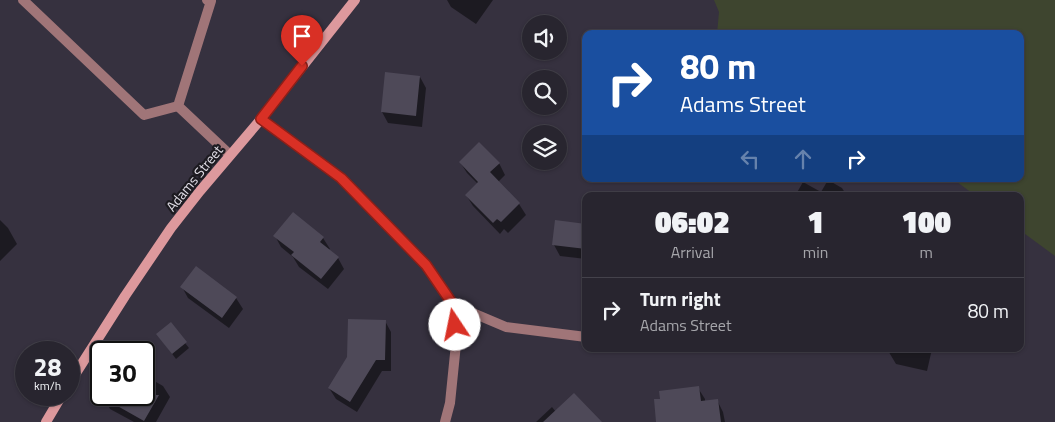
<!DOCTYPE html>
<style>
:root{--surface:#28252f;--page:#34313b;--text:#f1f3f6;--muted:#a5a5aa;--line:#44424b}
body{margin:0;font-family:"Titillium Web",sans-serif;background:var(--page);color:var(--text);height:100vh;display:flex;flex-direction:column;font-size:19px;white-space:nowrap}
*{box-sizing:border-box;margin:0}
p{font-size:16px;color:var(--muted)}
.icon{flex:none;width:28px;height:28px;fill:none;stroke:currentColor;stroke-width:2;stroke-linecap:round;stroke-linejoin:round}
.map{position:relative;flex:1;overflow:hidden}
.panel{position:absolute;left:582px;top:192px;width:442px;height:160px;display:flex;flex-direction:column;background:var(--surface);border-radius:10px;box-shadow:0 1px 4px #0004,0 0 0 1px var(--line)}
.panel>*{flex:none}
.banner{position:absolute;left:582px;top:30px;width:442px;height:152px;border-radius:10px;box-shadow:0 1px 4px #0004,0 0 0 1px var(--line);background:#1a4fa0;color:#fff;overflow:hidden}
.controls{position:absolute;left:522px;top:15px;display:grid;gap:10px}
.controls a{display:grid;place-items:center;width:45px;height:45px;border-radius:50%;background:var(--surface);box-shadow:0 1px 4px #0004,0 0 0 1px var(--line);font-size:25px}
.speed{position:absolute;left:15px;top:341px;display:flex;gap:10px;font-size:25px;font-weight:700;text-align:center}
.speed>*{display:grid;place-content:center;width:65px;height:65px;border-radius:50%;background:var(--surface);box-shadow:0 1px 4px #0004,0 0 0 1px var(--line);line-height:1}
.speed small{font-size:12px;font-weight:400}
.speed .limit{border:2px solid #111;border-radius:8px;background:#fff;color:#111}
.pin{position:absolute;display:grid;place-items:center;width:42px;height:42px;color:#fff;margin:-51px -21px;border-radius:50% 50% 50% 0;rotate:-45deg;box-shadow:0 0 5px #0007}
.pin .icon{rotate:45deg}
.me{position:absolute;width:55px;margin:-28px;rotate:349deg;stroke-linejoin:round;filter:drop-shadow(0 0 4px #0008)}
.turn{display:flex;align-items:center;gap:18px;height:105px;padding:0 15px;font-size:22px}
.turn .icon{width:65px;height:65px;stroke-width:2.5}
.turn b{display:block;font-size:35px;line-height:42px}
.lanes{display:flex;align-items:center;height:48px;padding:0 15px;background:#0003;justify-content:center;gap:25px;direction:ltr}
.lanes .off{opacity:.35}
.eta{display:flex;justify-content:space-evenly;align-items:center;height:85px;text-align:center}
.eta b{font-size:30px;font-weight:800;line-height:35px}
ul{padding:0;list-style:none}
li{display:flex;align-items:center;gap:15px;height:65px;padding:0 15px;border-top:1px solid var(--line)}
li div{flex:1}
li b{display:block;font-size:19px}
li em{font-style:normal}
.map>svg:first-child{display:block}
.green{fill:#3e452f}
.shadow{fill:#0007}
.building{fill:#4e4958}
.lines{fill:none;stroke-linecap:round;stroke-linejoin:round}
.service{stroke:#a07578;stroke-width:10}
.minor{stroke:#a07578;stroke-width:10}
.secondary{stroke:#dd999d;stroke-width:10}
.route-casing{stroke:#8d1f18;stroke-width:12}
.route{stroke:#d93025;stroke-width:9}
.labels{text-anchor:middle;dominant-baseline:central;stroke-width:4.5;stroke-linejoin:round;paint-order:stroke}
.street-label{font-size:14px;fill:#e1dee7;stroke:#1d1b21}
</style>
<div class="map">
<svg width="1055" height="422" viewBox="0 0 1055 422">
<rect width="100%" height="100%" fill="#36313f"/>
<path class="green" d="M 714,0 L 1055,0 L 1055,256 L 1021,231 L 1021,196 L 976,196 L 953,179 L 1021,179 L 1021,34 L 717,34 L 719,12 Z"/>
<path class="shadow" d="M 447,0 L 493,0 L 476,24 L 451,7 Z
M 420,77 L 426,88 L 422,127 L 388,123 L 382,112 Z
M 460,162 L 499,163 L 505,175 L 498,182 L 519,204 L 526,215 L 508,233 L 504,229 L 500,234 L 473,206 L 466,195 L 478,184 L 467,173 Z
M 828,180 L 842,188 L 847,196 L 795,196 L 803,182 L 821,192 Z
M 0,220 L 8,228 L 17,244 L 0,261 Z
M 556,222 L 586,225 L 586,259 L 560,256 L 554,245 Z
M 275,236 L 323,238 L 330,249 L 328,251 L 338,258 L 344,269 L 328,289 L 299,267 L 293,257 L 281,247 Z
M 196,268 L 236,298 L 243,309 L 229,328 L 188,298 L 182,287 Z
M 385,321 L 391,332 L 391,371 L 382,371 L 357,412 L 336,399 L 329,388 Z
M 170,324 L 189,348 L 176,359 L 161,339 Z
M 887,349 L 932,349 L 927,371 L 896,364 Z
M 144,375 L 163,386 L 170,397 L 156,422 L 134,422 L 110,409 L 104,398 L 105,395 L 144,395 Z
M 698,388 L 705,399 L 705,402 L 717,400 L 723,412 L 725,422 L 658,422 Z
M 552,407 L 556,412 L 597,422 L 536,422 Z"/>
<path class="building" d="M 385,72 L 420,76 L 416,116 L 381,112 Z
M 479,142 L 500,163 L 490,172 L 520,203 L 501,222 L 497,219 L 493,223 L 465,195 L 478,182 L 459,162 Z
M 293,212 L 324,237 L 320,242 L 339,257 L 321,279 L 291,255 L 294,252 L 273,236 Z
M 555,220 L 586,224 L 586,249 L 552,245 Z
M 196,266 L 237,297 L 222,318 L 180,287 Z
M 348,319 L 386,320 L 385,360 L 376,360 L 350,402 L 328,388 L 347,357 Z
M 171,322 L 187,342 L 172,354 L 156,334 Z
M 699,386 L 701,401 L 718,399 L 721,422 L 656,422 L 654,399 L 660,399 L 659,391 Z
M 574,393 L 602,422 L 543,422 Z
M 98,395 L 159,395 L 144,421 Z"/>
<g class="lines">
<path class="service" d="M 23,0 L 144,115 L 178,106
M 178,106 L 211,1 L 207,0
M 178,106 L 230,155"/>
<path class="minor" d="M 261,119 L 341,178 L 426,265 L 454,305 L 506,327 L 586,337
M 445,422 L 450,403 L 456,344 L 454,305"/>
<path class="secondary" d="M 69,384 L 125,296 L 171,228 L 200,191 L 261,119 L 355,0
M 46,422 L 62,395"/>
</g>
<g class="lines">
<g class="route-casing">
<path id="route" d="M 302,66 L 261,119 L 341,178 L 426,265 L 454,306 L 455,325"/>
</g>
<use href="#route" class="route"/>
</g>
<g class="labels">
<g class="street-label">
<text transform="translate(194 178) rotate(-51)">Adams Street</text>
</g>
</g>
</svg>
<div class="controls">
<a><svg class="icon" aria-label="sound" viewBox="0 0 24 24"><path d="M4 9h4l5-4v14l-5-4H4zM17 9q2 3 0 6"/></svg></a>
<a><svg class="icon" aria-label="search" viewBox="0 0 24 24"><circle cx="10" cy="10" r="6"/><path d="M15 15l6 6"/></svg></a>
<a><svg class="icon" aria-label="layers" viewBox="0 0 24 24"><path d="M12 4l9 5-9 5-9-5zM3 14l9 5 9-5"/></svg></a>
</div>
<div class="speed"><div>28<small>km/h</small></div><div class="limit">30</div></div>
<div class="pin" style="left:302px;top:66px;background:#d93025"><svg class="icon" aria-label="arrive" viewBox="0 0 24 24"><path d="M6 21V4h12l-3 4 3 4H6"/></svg></div>
<svg class="me" style="left:455px;top:325px" viewBox="-20 -20 40 40"><circle r="19" fill="#fff"/><path d="M0-13L10 11 0 6-10 11z" fill="#d93025"/></svg>
<div class="banner">
<div class="turn"><svg class="icon" aria-label="right" viewBox="0 0 24 24"><path d="M7 20v-9h11M14 6l5 5-5 5"/></svg><div><b>80 m</b>Adams Street</div></div>
<div class="lanes"><svg class="icon off" aria-label="left" viewBox="0 0 24 24"><path d="M17 20v-9H6M10 6l-5 5 5 5"/></svg><svg class="icon off" aria-label="ahead" viewBox="0 0 24 24"><path d="M12 20V5M6 11l6-6 6 6"/></svg><svg class="icon" aria-label="right" viewBox="0 0 24 24"><path d="M7 20v-9h11M14 6l5 5-5 5"/></svg></div>
</div>
<section class="panel">
<div class="eta">
<div><b>06:02</b><p>Arrival</p></div>
<div><b>1</b><p>min</p></div>
<div><b>100</b><p>m</p></div>
</div>
<ul>
<li><svg class="icon" aria-label="right" viewBox="0 0 24 24"><path d="M7 20v-9h11M14 6l5 5-5 5"/></svg><div><b>Turn right</b><p>Adams Street</p></div><em>80 m</em></li>
</ul>
</section>
</div>
